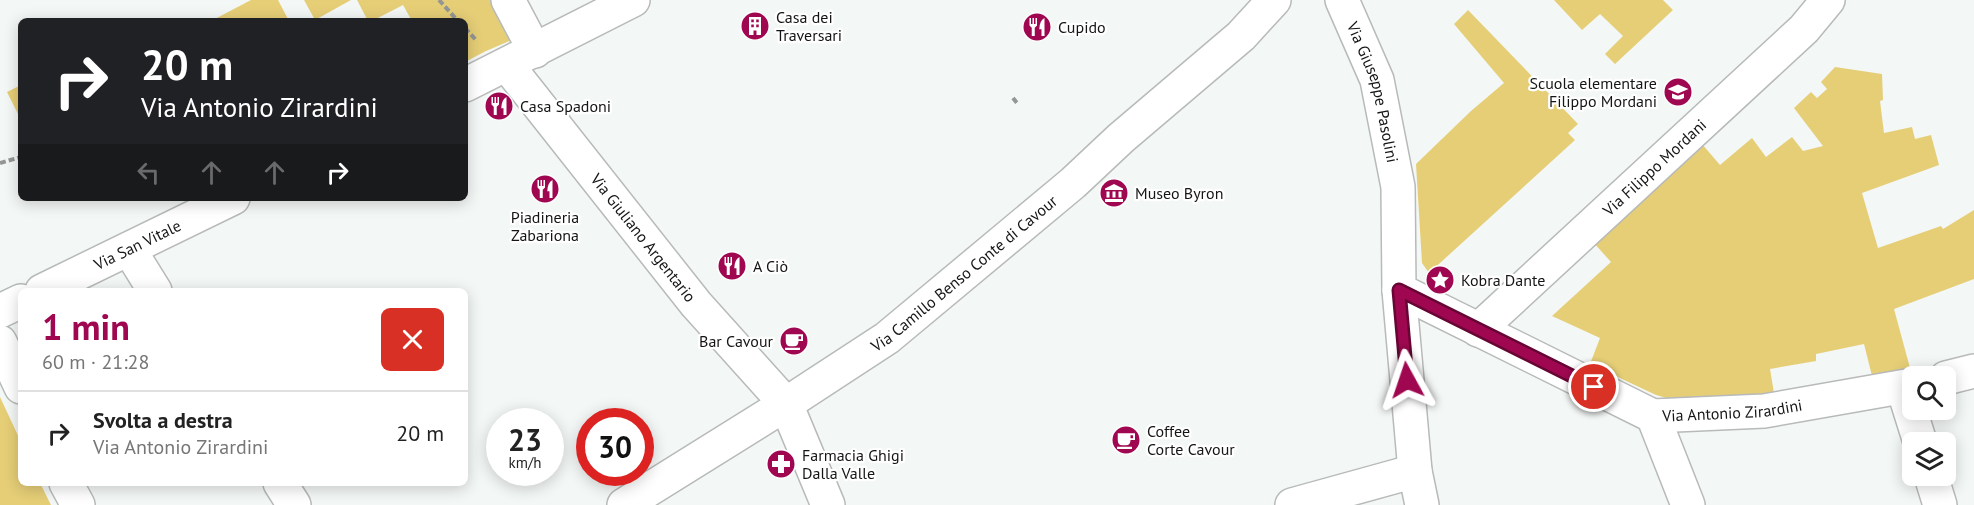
<!DOCTYPE html>
<html lang="it">
<meta charset="utf-8">
<style>
:root{--surface:#fff;--page:#f2f2f2;--text:#222;--muted:#767676;--line:#e0e0e0;--accent:#9f0850}
body{margin:0;font-family:"PT Sans",sans-serif;background:var(--page);color:var(--text);height:100vh;display:flex;flex-direction:column;font-size:22px;white-space:nowrap}
*{box-sizing:border-box;margin:0}
p{font-size:20px;color:var(--muted)}
.icon{flex:none;width:33px;height:33px;fill:none;stroke:currentColor;stroke-width:2;stroke-linecap:round;stroke-linejoin:round}
.map{position:relative;flex:1;overflow:hidden}
.drawer{position:absolute;left:18px;top:288px;width:450px;height:198px;display:flex;flex-direction:column;background:var(--surface);border-radius:9px;box-shadow:0 3px 15px #0003}
.drawer>*{flex:none}
.hud{position:absolute;left:18px;top:18px;width:450px;height:183px;border-radius:9px;box-shadow:0 3px 15px #0003;background:#202124;color:#fff;overflow:hidden}
.buttons{position:absolute;left:1902px;top:366px;display:grid;gap:12px}
.buttons a{display:grid;place-items:center;width:54px;height:54px;border-radius:9px;background:var(--surface);box-shadow:0 3px 15px #0003;font-size:30px}
.speed{position:absolute;left:486px;top:408px;display:flex;gap:12px;font-size:30px;font-weight:700;text-align:center}
.speed>*{display:grid;place-content:center;width:78px;height:78px;border-radius:50%;background:var(--surface);box-shadow:0 3px 15px #0003;line-height:1}
.speed small{font-size:15px;font-weight:400}
.speed .limit{border:9px solid #d22;background:#fff;color:#111}
.pin{position:absolute;display:grid;place-items:center;width:51px;height:51px;color:#fff;margin:-26px;border:3px solid #fff;border-radius:50%;box-shadow:0 2px 6px #0007}
.me{position:absolute;width:66px;margin:-33px;rotate:355deg;stroke-linejoin:round;filter:drop-shadow(0 0 4px #0008)}
.turn{display:flex;align-items:center;gap:21px;height:126px;padding:0 24px;font-size:27px}
.turn .icon{width:78px;height:78px;stroke-width:2.5}
.turn b{display:block;font-size:42px;line-height:51px}
.lanes{display:flex;align-items:center;height:57px;padding:0 24px;background:#0003;justify-content:center;gap:30px;direction:ltr}
.lanes .off{opacity:.35}
.round{display:grid;place-items:center;flex:none;width:63px;height:63px;border-radius:9px;background:var(--page)}
.head{display:flex;align-items:center;justify-content:space-between;height:102px;padding:0 24px}
h1{font-size:36px;font-weight:700;line-height:45px;color:var(--accent)}
ul{padding:0;list-style:none}
li{display:flex;align-items:center;gap:18px;height:84px;padding:0 24px;border-top:2px solid var(--line)}
li div{flex:1}
li b{display:block;font-size:22px}
li em{font-style:normal}
.map>svg:first-child{display:block}
.green{fill:#e6ce77}
.lines{fill:none;stroke-linecap:round;stroke-linejoin:round}
.street-casing{stroke:#b7bab8;stroke-width:36}
.path{stroke:#939695;stroke-width:4;stroke-dasharray:6 3;stroke-linecap:butt}
.street{stroke:#fff;stroke-width:33}
.route-casing{stroke:#670534;stroke-width:15}
.route{stroke:#9f0850;stroke-width:10}
.labels{text-anchor:middle;dominant-baseline:central;stroke-width:4.5;stroke-linejoin:round;paint-order:stroke}
.poi-label{font-size:16px;fill:#141514;stroke:#fff;text-anchor:start}
.street-label{font-size:16px;fill:#141514;stroke:#fff}
</style>
<div class="map">
<svg width="1974" height="505" viewBox="0 0 1974 505">
<rect width="100%" height="100%" fill="#f3f7f5"/>
<path class="green" d="M 251,0 L 278,0 L 289,21 L 211,21 Z
M 304,0 L 351,0 L 315,20 Z
M 357,0 L 493,0 L 514,39 L 486,51 L 465,62 L 465,21 L 412,21 L 403,5 L 372,21 L 368,21 Z
M 1554,0 L 1663,0 L 1673,10 L 1615,64 L 1605,54 L 1623,36 L 1600,14 L 1582,30 Z
M 1468,10 L 1578,124 L 1568,133 L 1575,140 L 1429,273 L 1422,263 L 1416,164 L 1471,111 L 1504,83 L 1454,24 Z
M 1835,67 L 1882,74 L 1883,100 L 1880,101 L 1884,133 L 1912,127 L 1915,139 L 1931,135 L 1939,165 L 1862,193 L 1878,248 L 1941,226 L 1943,229 L 1974,210 L 1974,279 L 1894,309 L 1910,368 L 1872,376 L 1864,344 L 1816,354 L 1816,361 L 1770,369 L 1774,393 L 1670,399 L 1656,395 L 1590,364 L 1600,338 L 1552,316 L 1611,262 L 1593,242 L 1702,144 L 1720,165 L 1752,138 L 1766,157 L 1792,137 L 1803,151 L 1823,146 L 1794,108 L 1811,92 L 1817,98 L 1827,89 L 1821,82 Z
M 21,85 L 21,120 L 7,92 Z
M 0,397 L 21,442 L 21,483 L 40,483 L 51,505 L 0,505 Z"/>
<g class="lines">
<g class="street-casing">
<g id="street">
<path d="M 508,0 L 535,51"/>
<path id="s1" d="M 1342,0 L 1377,80 L 1398,187 L 1399,290 L 1415,471 L 1422,505"/>
<path id="s2" d="M 507,65 L 696,304 L 786,404 L 828,505"/>
<path d="M 465,85 L 633,0"/>
<path d="M 129,249 L 155,291"/>
<path id="s3" d="M 1399,290 L 1653,416 L 1764,411 L 1912,385"/>
<path id="s4" d="M 42,291 L 233,198"/>
<path d="M 0,311 L 21,301"/>
<path id="s5" d="M 1478,330 L 1804,29 L 1828,0"/>
<path d="M 0,342 L 21,387"/>
<path d="M 1946,378 L 1974,371"/>
<path d="M 1903,388 L 1920,442"/>
<path d="M 1653,416 L 1688,505"/>
<path d="M 1931,476 L 1940,505"/>
<path d="M 66,483 L 78,505"/>
<path d="M 280,483 L 294,505"/>
<path id="s6" d="M 624,505 L 786,404 L 887,338 L 1073,183 L 1121,138 L 1241,36 L 1274,0"/>
<path d="M 1292,505 L 1415,471"/>
</g>
</g>
<path class="path" d="M 439,0 L 458,21
M 465,28 L 477,41
M 1013,98 L 1017,103
M 0,163 L 21,157"/>
<use href="#street" class="street"/>
</g>
<g class="lines">
<g class="route-casing">
<path id="route" d="M 1407,380 L 1399,290 L 1594,387"/>
</g>
<use href="#route" class="route"/>
</g>
<defs>
<g id="building-disc" transform="scale(1.5)"><circle r="9.5" fill="#9f0850" stroke="#fff"/><path d="M-4-6H4V6H1V3H-1V6H-4ZM-2.5-4.3h1.7v1.8h-1.7ZM.8-4.3h1.7v1.8H.8ZM-2.5-1h1.7V.8h-1.7ZM.8-1h1.7V.8H.8Z" fill="#fff"/></g>
<g id="restaurant-disc" transform="scale(1.5)"><circle r="9.5" fill="#9f0850" stroke="#fff"/><path d="M-5-6h1v4h1v-4h1v4h1v-4h1v5L-1.5 .5V6h-2V.5L-5-1ZM5-6V6H3V1.5H1.5Q1.5-4 5-6Z" fill="#fff"/></g>
<g id="school-disc" transform="scale(1.5)"><circle r="9.5" fill="#9f0850" stroke="#fff"/><path d="M0-5L7-2L0 1L-7-2ZM-4 1L0 2.5L4 1V4Q0 6-4 4Z" fill="#fff"/></g>
<g id="museum-disc" transform="scale(1.5)"><circle r="9.5" fill="#9f0850" stroke="#fff"/><path d="M0-6L6-3V-2H-6V-3ZM-5-1h2V3h-2ZM-1-1h2V3h-2ZM3-1h2V3H3ZM-6 4H6V6H-6Z" fill="#fff"/></g>
<g id="sight-disc" transform="scale(1.5)"><circle r="9.5" fill="#9f0850" stroke="#fff"/><path d="M0-6L1.8-2.2L6-1.7L2.9 1.2L3.7 5.4L0 3.3L-3.7 5.4L-2.9 1.2L-6-1.7L-1.8-2.2Z" fill="#fff"/></g>
<g id="cafe-disc" transform="scale(1.5)"><circle r="9.5" fill="#9f0850" stroke="#fff"/><path d="M-5.5-4.5H6V0H3Q3 3.5 0 3.5H-2.5Q-5.5 3.5-5.5 0ZM3-3.2v2h1.7v-2ZM-6 4.5H4V6H-6Z" fill="#fff"/></g>
<g id="pharmacy-disc" transform="scale(1.5)"><circle r="9.5" fill="#9f0850" stroke="#fff"/><path d="M-2-6h4v4h4v4h-4v4h-4v-4h-4v-4h4Z" fill="#fff"/></g>
</defs>
<g fill-rule="evenodd">
<use href="#building-disc" x="755" y="26"/>
<use href="#restaurant-disc" x="1037" y="27"/>
<use href="#school-disc" x="1678" y="92"/>
<use href="#restaurant-disc" x="499" y="106"/>
<use href="#restaurant-disc" x="545" y="189"/>
<use href="#museum-disc" x="1114" y="193"/>
<use href="#restaurant-disc" x="732" y="266"/>
<use href="#sight-disc" x="1440" y="280"/>
<use href="#cafe-disc" x="794" y="341"/>
<use href="#cafe-disc" x="1126" y="440"/>
<use href="#pharmacy-disc" x="781" y="464"/>
</g>
<g class="labels">
<g class="poi-label">
<text x="776" y="17">Casa dei<tspan x="776" dy="18">Traversari</tspan></text>
<text x="1058" y="27">Cupido</text>
<text x="1657" y="83" text-anchor="end">Scuola elementare<tspan x="1657" dy="18">Filippo Mordani</tspan></text>
<text x="520" y="106">Casa Spadoni</text>
<text x="1135" y="193">Museo Byron</text>
<text x="545" y="217" text-anchor="middle">Piadineria<tspan x="545" dy="18">Zabariona</tspan></text>
<text x="753" y="266">A Ciò</text>
<text x="1461" y="280">Kobra Dante</text>
<text x="773" y="341" text-anchor="end">Bar Cavour</text>
<text x="1147" y="431">Coffee<tspan x="1147" dy="18">Corte Cavour</tspan></text>
<text x="802" y="455">Farmacia Ghigi<tspan x="802" dy="18">Dalla Valle</tspan></text>
</g>
<g class="street-label">
<text stroke="none"><textPath href="#s1" startOffset="98">Via Giuseppe Pasolini</textPath></text>
<text stroke="none"><textPath href="#s5" startOffset="240">Via Filippo Mordani</textPath></text>
<text stroke="none"><textPath href="#s2" startOffset="220">Via Giuliano Argentario</textPath></text>
<text stroke="none"><textPath href="#s4" startOffset="106">Via San Vitale</textPath></text>
<text stroke="none"><textPath href="#s6" startOffset="412">Via Camillo Benso Conte di Cavour</textPath></text>
<text stroke="none"><textPath href="#s3" startOffset="363">Via Antonio Zirardini</textPath></text>
</g>
</g>
</svg>
<div class="buttons">
<a><svg class="icon" aria-label="search" viewBox="0 0 24 24"><circle cx="10" cy="10" r="6"/><path d="M15 15l6 6"/></svg></a>
<a><svg class="icon" aria-label="layers" viewBox="0 0 24 24"><path d="M12 4l9 5-9 5-9-5zM3 14l9 5 9-5"/></svg></a>
</div>
<div class="speed"><div>23<small>km/h</small></div><div class="limit">30</div></div>
<div class="pin" style="left:1594px;top:387px;background:#d93025"><svg class="icon" aria-label="arrive" viewBox="0 0 24 24"><path d="M6 21V4h12l-3 4 3 4H6"/></svg></div>
<svg class="me" style="left:1407px;top:380px" viewBox="-20 -20 40 40"><path d="M0-17L14 15 0 8-14 15z" fill="#9f0850" stroke="#fff" stroke-width="4"/></svg>
<div class="hud">
<div class="turn"><svg class="icon" aria-label="right" viewBox="0 0 24 24"><path d="M7 20v-9h11M14 6l5 5-5 5"/></svg><div><b>20 m</b>Via Antonio Zirardini</div></div>
<div class="lanes"><svg class="icon off" aria-label="left" viewBox="0 0 24 24"><path d="M17 20v-9H6M10 6l-5 5 5 5"/></svg><svg class="icon off" aria-label="ahead" viewBox="0 0 24 24"><path d="M12 20V5M6 11l6-6 6 6"/></svg><svg class="icon off" aria-label="ahead" viewBox="0 0 24 24"><path d="M12 20V5M6 11l6-6 6 6"/></svg><svg class="icon" aria-label="right" viewBox="0 0 24 24"><path d="M7 20v-9h11M14 6l5 5-5 5"/></svg></div>
</div>
<section class="drawer">
<div class="head"><div><h1>1 min</h1><p>60 m · 21:28</p></div><a class="round" style="background:#d93025;color:#fff"><svg class="icon" aria-label="close" viewBox="0 0 24 24"><path d="M6 6l12 12M18 6L6 18"/></svg></a></div>
<ul>
<li><svg class="icon" aria-label="right" viewBox="0 0 24 24"><path d="M7 20v-9h11M14 6l5 5-5 5"/></svg><div><b>Svolta a destra</b><p>Via Antonio Zirardini</p></div><em>20 m</em></li>
</ul>
</section>
</div>
